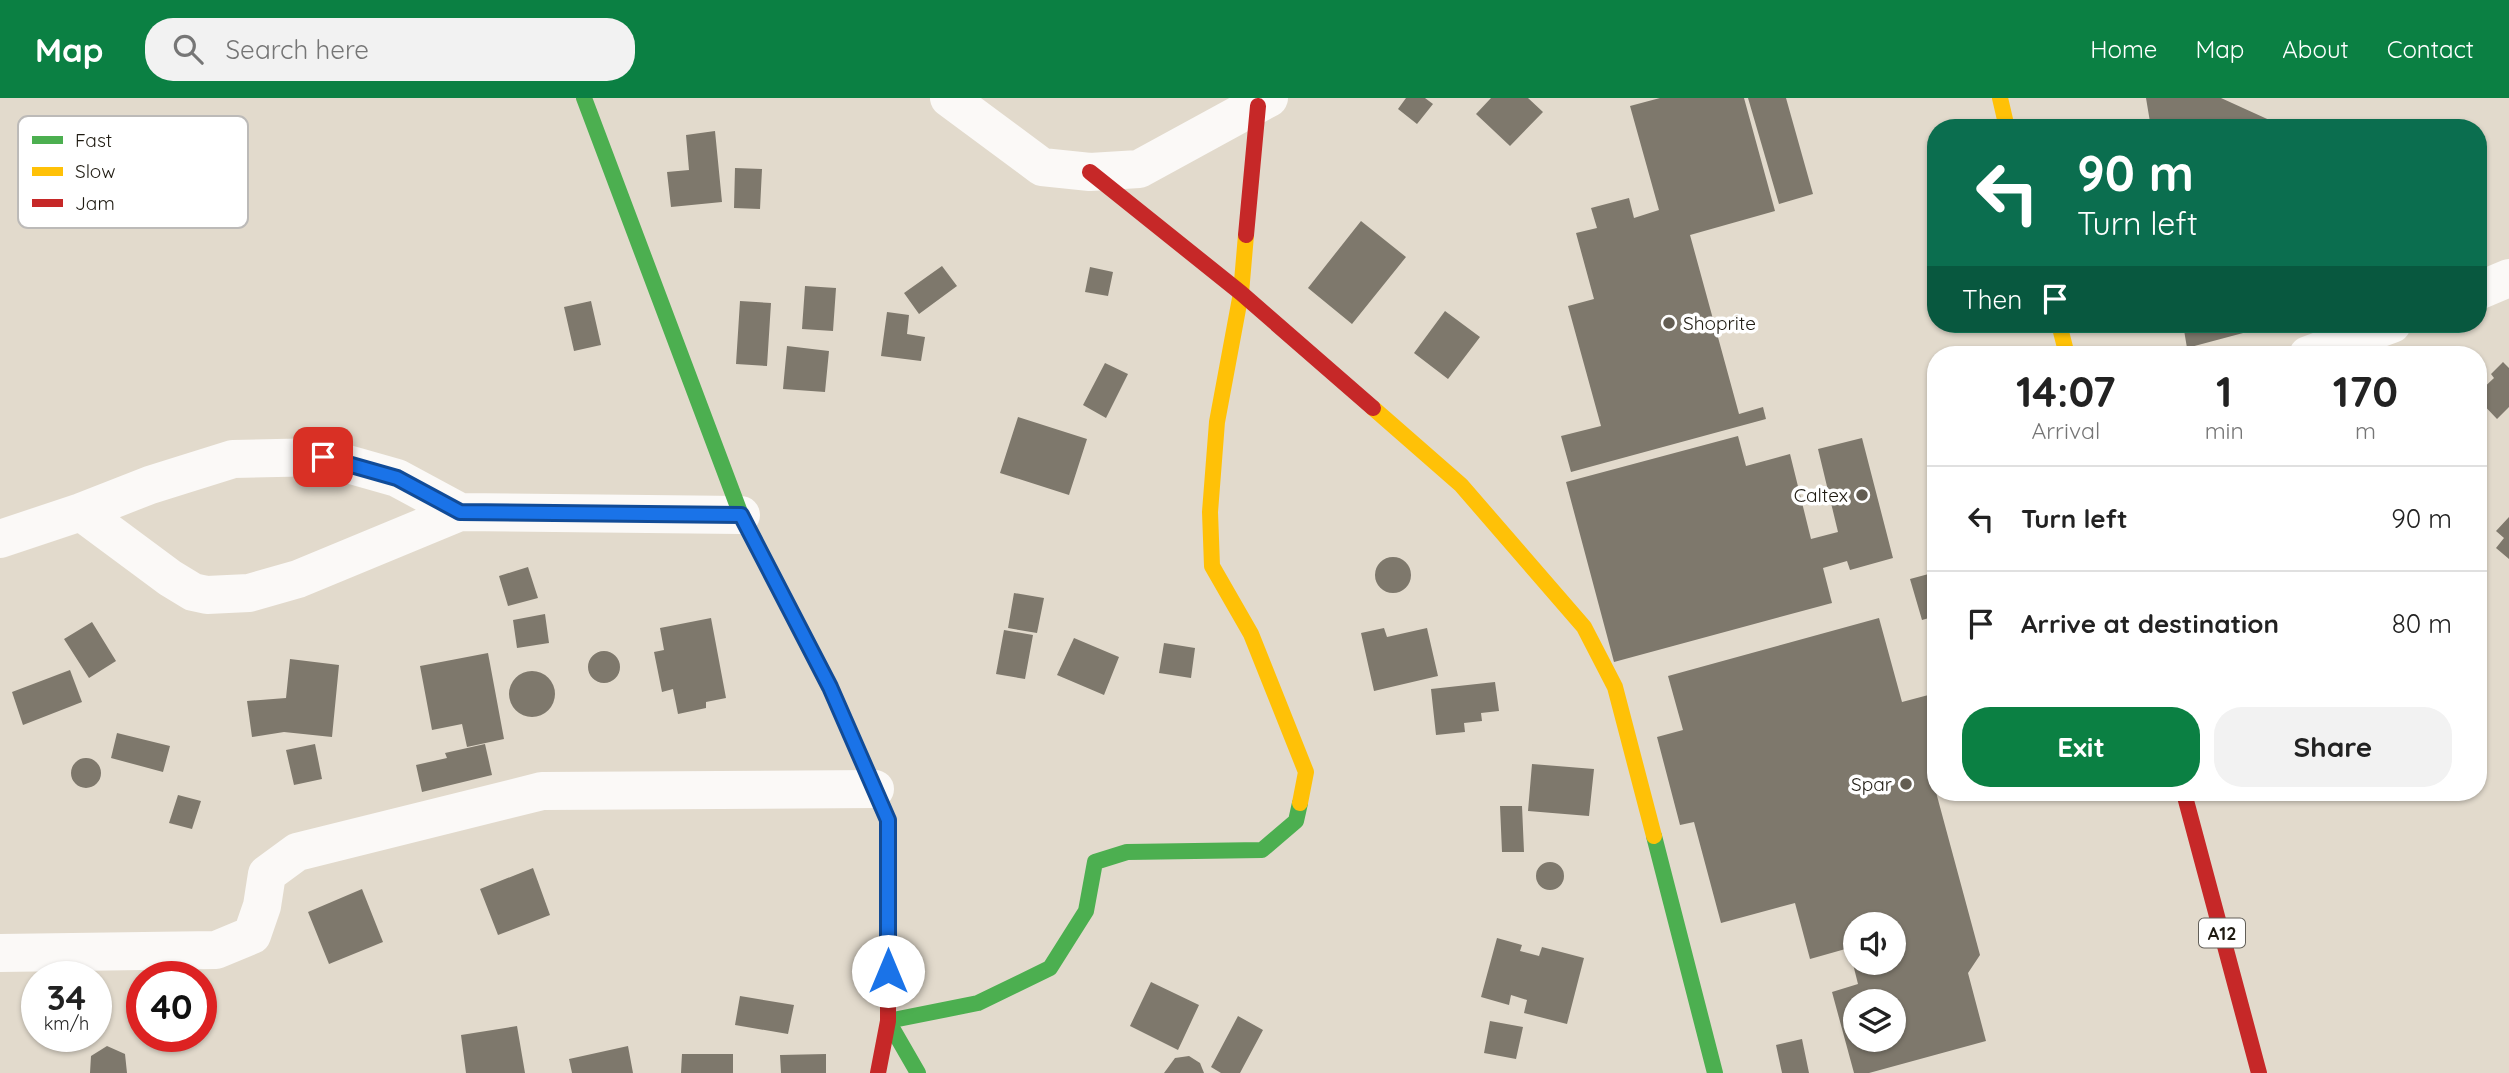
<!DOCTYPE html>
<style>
:root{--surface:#fff;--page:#f2f2f2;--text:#222;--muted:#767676;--line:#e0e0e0;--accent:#0b8043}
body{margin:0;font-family:Quicksand,sans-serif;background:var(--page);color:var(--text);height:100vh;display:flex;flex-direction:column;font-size:26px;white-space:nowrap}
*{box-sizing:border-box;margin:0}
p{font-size:23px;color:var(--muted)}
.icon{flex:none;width:38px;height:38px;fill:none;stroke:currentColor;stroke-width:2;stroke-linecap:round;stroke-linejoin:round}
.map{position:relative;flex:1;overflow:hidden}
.details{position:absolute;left:1927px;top:248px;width:560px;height:455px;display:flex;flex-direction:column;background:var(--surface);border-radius:28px;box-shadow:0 2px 5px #0004}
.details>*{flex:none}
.guide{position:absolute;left:1927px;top:21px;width:560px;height:214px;border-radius:28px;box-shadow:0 2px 5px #0004;background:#0b6e4f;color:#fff;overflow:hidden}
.controls{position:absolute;left:1843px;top:814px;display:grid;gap:14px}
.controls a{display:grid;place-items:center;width:63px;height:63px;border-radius:50%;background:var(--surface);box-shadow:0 2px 5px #0004;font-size:35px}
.speed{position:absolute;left:21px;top:863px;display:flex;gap:14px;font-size:35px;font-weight:700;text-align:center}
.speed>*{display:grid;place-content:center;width:91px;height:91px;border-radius:50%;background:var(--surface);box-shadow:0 2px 5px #0004;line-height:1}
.speed small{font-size:18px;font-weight:400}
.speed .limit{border:10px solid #d22;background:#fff;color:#111}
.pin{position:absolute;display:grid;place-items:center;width:60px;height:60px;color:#fff;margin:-30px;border-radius:14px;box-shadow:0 4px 10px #0006}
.me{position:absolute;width:77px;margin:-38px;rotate:0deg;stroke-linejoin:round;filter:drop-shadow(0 0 5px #0008)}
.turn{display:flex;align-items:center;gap:24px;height:147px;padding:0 35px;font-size:32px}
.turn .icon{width:91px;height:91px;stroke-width:2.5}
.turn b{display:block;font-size:49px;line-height:60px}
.then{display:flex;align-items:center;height:66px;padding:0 35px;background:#0003;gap:14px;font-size:26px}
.eta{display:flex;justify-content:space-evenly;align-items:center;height:119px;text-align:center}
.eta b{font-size:42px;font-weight:800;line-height:49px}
.button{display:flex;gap:14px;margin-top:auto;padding:14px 35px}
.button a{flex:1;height:80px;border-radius:28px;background:var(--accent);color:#fff;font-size:28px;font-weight:800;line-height:80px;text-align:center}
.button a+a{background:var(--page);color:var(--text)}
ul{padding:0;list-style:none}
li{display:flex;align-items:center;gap:21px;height:105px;padding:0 35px;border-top:2px solid var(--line)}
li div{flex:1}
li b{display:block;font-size:26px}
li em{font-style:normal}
header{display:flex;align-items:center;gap:42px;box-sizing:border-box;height:98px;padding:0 35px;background:var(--accent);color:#fff}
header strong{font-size:33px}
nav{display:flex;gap:38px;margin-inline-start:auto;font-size:24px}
.search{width:490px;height:63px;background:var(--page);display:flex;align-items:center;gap:18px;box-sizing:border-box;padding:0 24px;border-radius:28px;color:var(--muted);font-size:26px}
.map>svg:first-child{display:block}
.building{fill:#7e786c;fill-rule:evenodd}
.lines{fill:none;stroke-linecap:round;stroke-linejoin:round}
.street{stroke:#fbf9f7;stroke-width:38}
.fast{stroke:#4caf50;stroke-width:16}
.slow{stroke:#ffc107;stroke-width:16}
.jam{stroke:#c62828;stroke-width:16}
.route-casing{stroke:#114b97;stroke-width:18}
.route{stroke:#1a73e8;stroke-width:12}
.poi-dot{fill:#635d52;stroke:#fff;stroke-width:2.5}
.labels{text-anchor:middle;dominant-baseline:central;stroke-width:7;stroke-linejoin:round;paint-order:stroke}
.shield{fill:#fff;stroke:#625f58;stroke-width:2}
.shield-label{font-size:18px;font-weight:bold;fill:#1e1a11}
.poi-label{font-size:19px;fill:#1e1a11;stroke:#fff;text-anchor:end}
.key{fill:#fff;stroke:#bcbab8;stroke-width:2}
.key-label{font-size:19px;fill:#1e1a11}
</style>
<header>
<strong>Map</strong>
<div class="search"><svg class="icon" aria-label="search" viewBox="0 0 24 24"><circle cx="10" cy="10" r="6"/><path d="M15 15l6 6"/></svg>Search here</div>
<nav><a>Home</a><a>Map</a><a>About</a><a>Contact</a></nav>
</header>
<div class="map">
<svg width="2509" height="975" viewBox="0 0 2509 975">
<rect width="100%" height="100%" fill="#e2dacc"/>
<path class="building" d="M 1406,0 L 1425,0 L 1433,6 L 1417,26 L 1398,11 Z
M 1491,0 L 1528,0 L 1543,14 L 1510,48 L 1476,16 Z
M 1660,0 L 1744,0 L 1775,113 L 1690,137 L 1739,316 L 1763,309 L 1766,321 L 1571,374 L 1561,338 L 1601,328 L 1568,208 L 1594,201 L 1576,135 L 1597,130 L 1591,110 L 1629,100 L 1634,120 L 1659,112 L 1630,8 Z
M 1748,0 L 1786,0 L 1813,96 L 1779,106 Z
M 2146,0 L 2221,0 L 2276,25 L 2277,30 L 2151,30 Z
M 715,33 L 722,104 L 671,109 L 667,74 L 689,72 L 686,37 Z
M 735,70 L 762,71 L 760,111 L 734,110 Z
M 1361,123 L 1406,159 L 1352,226 L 1308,190 Z
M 942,168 L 957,188 L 919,216 L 904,195 Z
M 1090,169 L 1113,174 L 1108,198 L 1085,194 Z
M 805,188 L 836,190 L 833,233 L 802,231 Z
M 591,203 L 601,247 L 574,253 L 564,209 Z
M 740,203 L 771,205 L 767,268 L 736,266 Z
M 1445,213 L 1480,239 L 1448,281 L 1414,255 Z
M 887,214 L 909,217 L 907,236 L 925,239 L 921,263 L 881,258 Z
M 2183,226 L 2272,226 L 2273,227 L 2187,250 Z
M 787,248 L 829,253 L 825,294 L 783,291 Z
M 2503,264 L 2509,270 L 2509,309 L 2497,321 L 2478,301 L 2478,295 L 2494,280 L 2491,276 Z
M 1105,265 L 1128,276 L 1106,320 L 1083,307 Z
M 1018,319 L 1087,341 L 1069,397 L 1000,375 Z
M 1738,338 L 1746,368 L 1790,356 L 1811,441 L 1838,434 L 1818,351 L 1862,340 L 1893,460 L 1850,472 L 1847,463 L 1823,470 L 1832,505 L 1614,564 L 1566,384 Z
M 2509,419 L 2509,461 L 2496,450 L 2504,440 L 2496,433 Z
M1375 477a18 18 0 1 1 36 0a18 18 0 1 1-36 0Z
M 528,469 L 538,500 L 508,508 L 499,478 Z
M 1936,474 L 1936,518 L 1922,522 L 1910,481 Z
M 1014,495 L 1044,500 L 1037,535 L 1008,530 Z
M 545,516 L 549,545 L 517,550 L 513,522 Z
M 711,520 L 726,600 L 706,604 L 706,610 L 678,616 L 673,591 L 662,594 L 654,554 L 664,552 L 660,530 Z
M 1879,520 L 1902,604 L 1936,595 L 1936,670 L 1930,672 L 1980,857 L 1968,875 L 1986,943 L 1869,975 L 1854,975 L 1832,894 L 1858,886 L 1849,850 L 1810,861 L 1795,805 L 1721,825 L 1694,724 L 1680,727 L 1657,639 L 1683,632 L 1668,578 ZM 1855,826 L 1894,826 L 1894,864 L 1855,864 ZM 1855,903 L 1894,903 L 1894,942 L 1855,942 Z
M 92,524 L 116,563 L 89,580 L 64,541 Z
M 1384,530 L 1387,539 L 1427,530 L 1438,578 L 1374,593 L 1361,535 Z
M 1004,532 L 1033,537 L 1025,581 L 996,576 Z
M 1074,540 L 1119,559 L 1104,597 L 1057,577 Z
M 1164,545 L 1195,550 L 1191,580 L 1159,575 Z
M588 569a16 16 0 1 1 32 0a16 16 0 1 1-32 0Z
M 488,555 L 504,641 L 467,649 L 462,626 L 432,632 L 420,568 Z
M 290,561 L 339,567 L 332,639 L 284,634 L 252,639 L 247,603 L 286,600 Z
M 70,572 L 82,604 L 23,627 L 12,594 Z
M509 596a23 23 0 1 1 46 0a23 23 0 1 1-46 0Z
M 1495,584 L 1499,613 L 1481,615 L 1482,623 L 1464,625 L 1465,634 L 1436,637 L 1431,591 Z
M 117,635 L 170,648 L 163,674 L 111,660 Z
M 315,646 L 322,681 L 294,687 L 286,652 Z
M 485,646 L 492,677 L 422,694 L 416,667 L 447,660 L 445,655 Z
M71 675a15 15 0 1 1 30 0a15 15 0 1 1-30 0Z
M 1532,666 L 1594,671 L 1589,718 L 1528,713 Z
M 178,697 L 201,703 L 192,731 L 169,725 Z
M 1500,708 L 1522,708 L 1524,754 L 1502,754 Z
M1536 778a14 14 0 1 1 28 0a14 14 0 1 1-28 0Z
M 533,770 L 550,817 L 498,837 L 480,791 Z
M 362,791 L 383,844 L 329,866 L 308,814 Z
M 1497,840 L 1522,847 L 1520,853 L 1539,858 L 1542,849 L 1584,860 L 1567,926 L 1524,915 L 1527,902 L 1511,897 L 1509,907 L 1481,899 Z
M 1151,884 L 1199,907 L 1178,952 L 1130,928 Z
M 740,898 L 794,907 L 788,936 L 735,927 Z
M 1238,918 L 1263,932 L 1240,975 L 1221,975 L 1211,969 Z
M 1490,923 L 1523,929 L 1516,961 L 1484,955 Z
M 517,928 L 525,975 L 466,975 L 461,937 Z
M 1802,941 L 1809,975 L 1782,975 L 1776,947 Z
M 107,948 L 125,956 L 127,975 L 90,975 L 91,958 Z
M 628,948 L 633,975 L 572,975 L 569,961 Z
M 682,956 L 733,956 L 733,975 L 681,975 Z
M 826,956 L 826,975 L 781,975 L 780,957 Z
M 1189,958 L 1200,965 L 1204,975 L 1164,975 L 1175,960 Z"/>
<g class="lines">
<path class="street" d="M 949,0 L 1042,69 L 1090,74 L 1139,71 L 1269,0
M 2478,193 L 2509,180
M 2308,257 L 2392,226
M 81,414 L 150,387 L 233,361 L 323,359 L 397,380 L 460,414
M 0,441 L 81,414 L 170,480 L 193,494 L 207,497 L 249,495 L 298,481 L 460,414 L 741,417
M 0,855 L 216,852 L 252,837 L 262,808 L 267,776 L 297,754 L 542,693 L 875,691"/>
<path class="fast" d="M 584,0 L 741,417 L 759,452
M 1654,738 L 1715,975
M 918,975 L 888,923 L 978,905 L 1050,870 L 1086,813 L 1095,764 L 1127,754 L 1262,752 L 1296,723 L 1300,705"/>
<path class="slow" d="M 2000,0 L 2007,30
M 1246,137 L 1241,195 L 1217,324 L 1210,414 L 1212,468 L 1251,536 L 1306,674 L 1300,705
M 2059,226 L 2067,257
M 1373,310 L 1461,387 L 1584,529 L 1615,589 L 1654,738
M 759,452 L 830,589 L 888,722 L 888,741"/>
<path class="jam" d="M 1090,74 L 1241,195 L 1373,310
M 1246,137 L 1258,8
M 2184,695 L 2259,975
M 878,975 L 888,923 L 888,741"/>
</g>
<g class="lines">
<g class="route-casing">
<path id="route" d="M 323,359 L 397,380 L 460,414 L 741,417 L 830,589 L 888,722 L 888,873"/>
</g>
<use href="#route" class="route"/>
</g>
<g class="poi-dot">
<circle cx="1669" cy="225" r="7"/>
<circle cx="1862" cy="397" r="7"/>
<circle cx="1906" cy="686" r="7"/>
</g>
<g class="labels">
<rect class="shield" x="2199" y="820.5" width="46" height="29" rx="5"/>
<g class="shield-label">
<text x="2222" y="835">A12</text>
</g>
<g class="poi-label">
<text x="1683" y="225" text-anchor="start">Shoprite</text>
<text x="1848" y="397">Caltex</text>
<text x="1892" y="686">Spar</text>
</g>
</g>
<rect x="18" y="18" width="230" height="112" rx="10" class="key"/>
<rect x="32" y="38" width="31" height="8" fill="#4caf50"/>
<rect x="32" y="69" width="31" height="9" fill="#ffc107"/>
<rect x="32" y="101" width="31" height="8" fill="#c62828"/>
<g class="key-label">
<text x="75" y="49">Fast</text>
<text x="75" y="80">Slow</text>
<text x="75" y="112">Jam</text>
</g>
</svg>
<div class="controls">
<a><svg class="icon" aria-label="sound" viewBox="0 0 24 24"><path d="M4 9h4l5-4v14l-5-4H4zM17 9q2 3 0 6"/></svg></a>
<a><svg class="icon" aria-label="layers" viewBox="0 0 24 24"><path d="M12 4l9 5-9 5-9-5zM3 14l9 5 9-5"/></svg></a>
</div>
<div class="speed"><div>34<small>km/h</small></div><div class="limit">40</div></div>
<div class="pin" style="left:323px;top:359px;background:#d93025"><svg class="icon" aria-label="arrive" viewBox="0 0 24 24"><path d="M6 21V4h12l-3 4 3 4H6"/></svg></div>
<svg class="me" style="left:888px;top:873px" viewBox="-20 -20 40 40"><circle r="19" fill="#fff"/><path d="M0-13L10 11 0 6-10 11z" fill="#1a73e8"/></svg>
<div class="guide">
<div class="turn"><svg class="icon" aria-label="left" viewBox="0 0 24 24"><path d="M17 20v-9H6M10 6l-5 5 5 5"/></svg><div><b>90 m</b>Turn left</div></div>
<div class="then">Then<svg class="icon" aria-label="arrive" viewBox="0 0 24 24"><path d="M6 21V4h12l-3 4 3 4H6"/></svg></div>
</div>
<section class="details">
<div class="eta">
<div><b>14:07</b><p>Arrival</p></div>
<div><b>1</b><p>min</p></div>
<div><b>170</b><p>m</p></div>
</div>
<ul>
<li><svg class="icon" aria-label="left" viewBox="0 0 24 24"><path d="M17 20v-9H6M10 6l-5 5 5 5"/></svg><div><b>Turn left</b></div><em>90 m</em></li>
<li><svg class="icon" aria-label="arrive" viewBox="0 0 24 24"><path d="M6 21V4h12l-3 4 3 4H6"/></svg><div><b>Arrive at destination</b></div><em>80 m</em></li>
</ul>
<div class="button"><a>Exit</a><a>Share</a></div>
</section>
</div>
